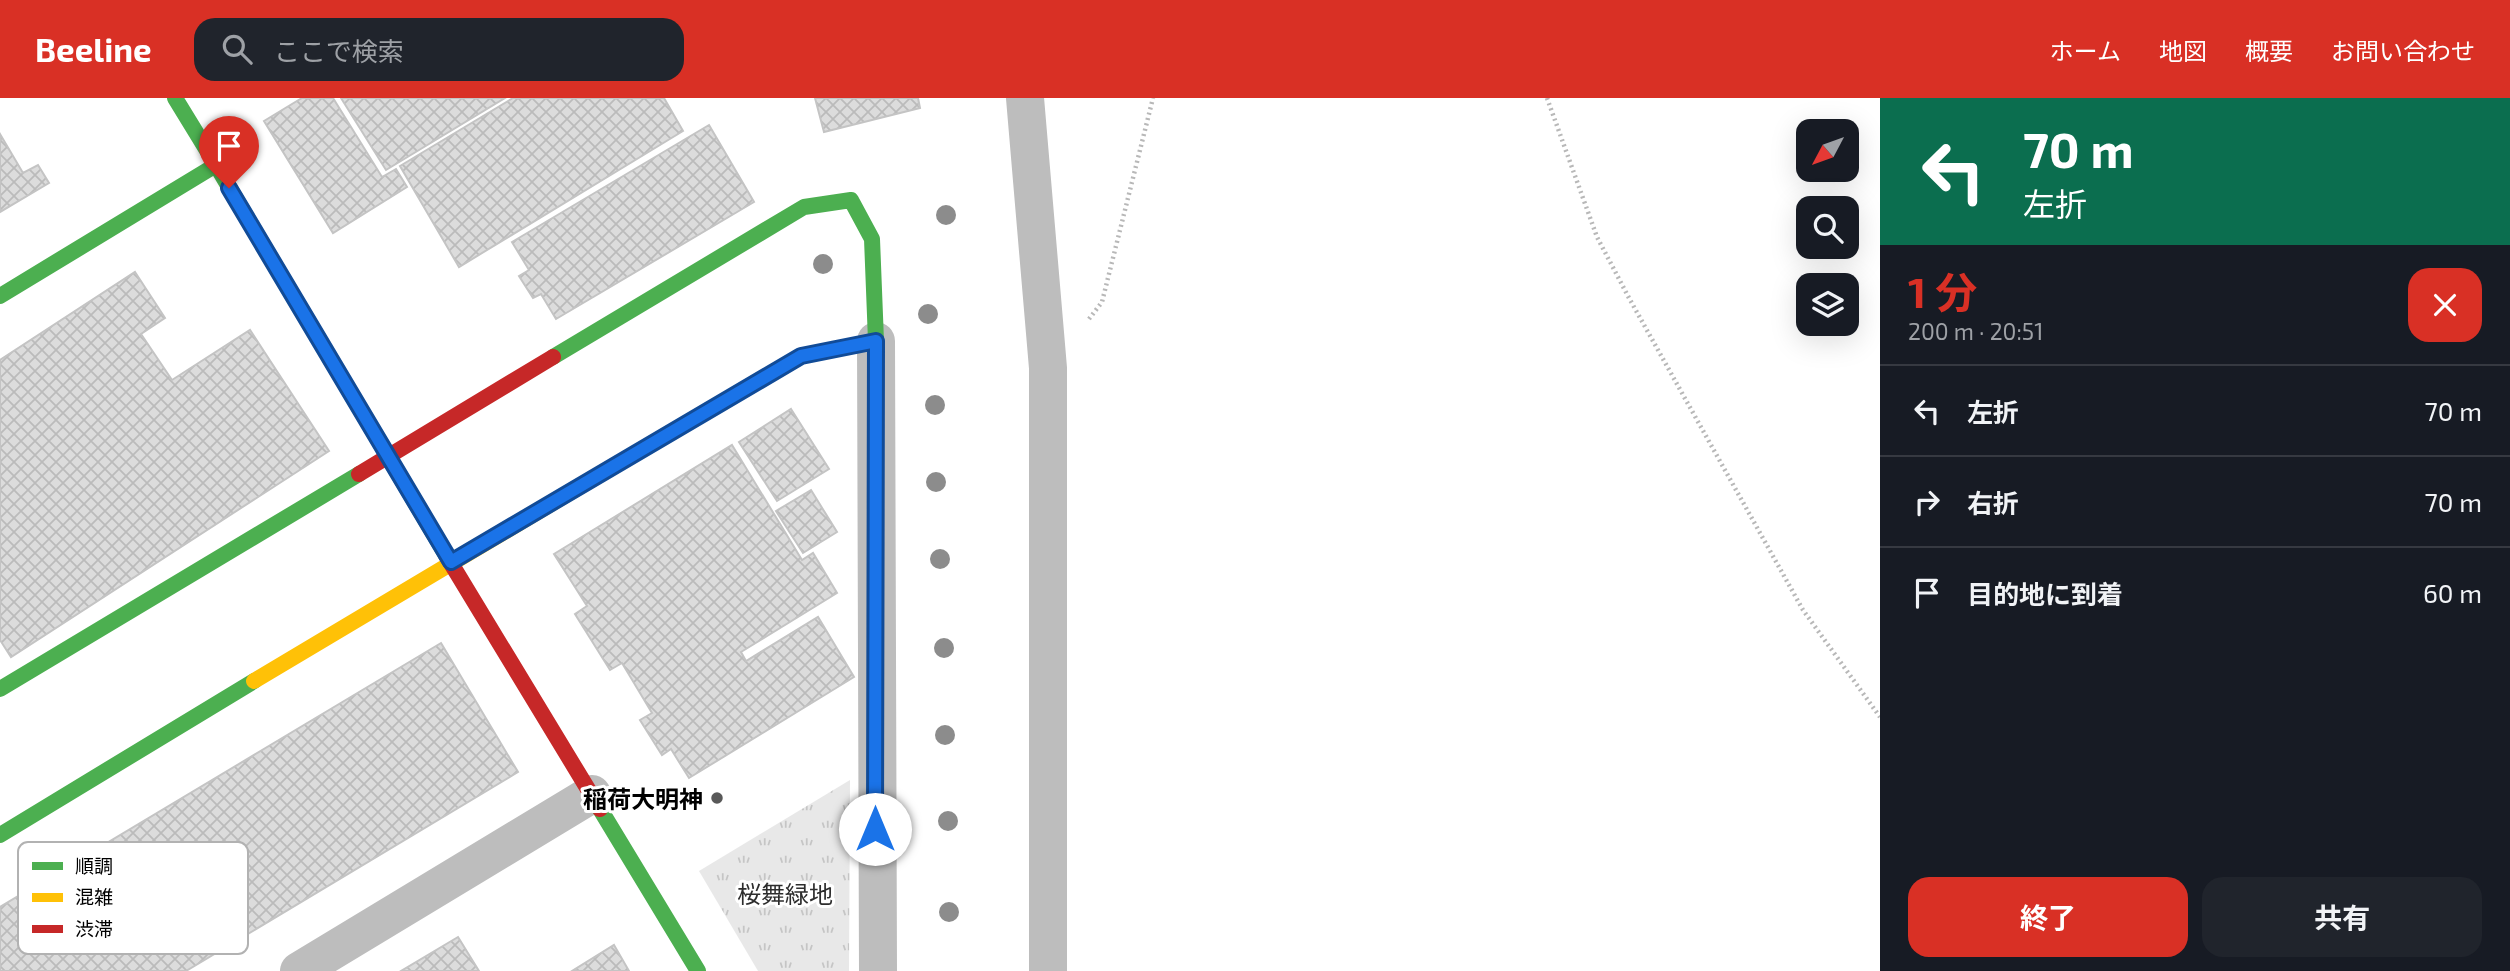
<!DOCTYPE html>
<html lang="ja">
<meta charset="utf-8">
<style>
:root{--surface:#171b24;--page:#20242c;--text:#f1f3f6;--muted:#9ea1a6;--line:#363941;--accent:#d93025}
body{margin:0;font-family:"Exo 2","Noto Sans JP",sans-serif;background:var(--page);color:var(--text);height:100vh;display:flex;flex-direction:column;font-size:26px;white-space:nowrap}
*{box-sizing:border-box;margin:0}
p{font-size:23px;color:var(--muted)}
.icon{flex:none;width:38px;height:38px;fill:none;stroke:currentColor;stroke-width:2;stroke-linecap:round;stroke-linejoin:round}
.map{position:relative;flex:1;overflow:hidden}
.side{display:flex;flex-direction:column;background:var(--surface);width:630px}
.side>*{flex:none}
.banner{background:#0b6e4f;color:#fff;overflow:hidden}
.needle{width:46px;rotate:229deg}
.controls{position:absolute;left:1796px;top:21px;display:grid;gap:14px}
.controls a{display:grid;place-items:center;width:63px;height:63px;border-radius:14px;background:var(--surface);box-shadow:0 7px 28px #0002;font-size:35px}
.pin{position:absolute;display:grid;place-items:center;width:60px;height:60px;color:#fff;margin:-72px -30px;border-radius:50% 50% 50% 0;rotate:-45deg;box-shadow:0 0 7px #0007}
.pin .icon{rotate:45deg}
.me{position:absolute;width:77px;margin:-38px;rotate:0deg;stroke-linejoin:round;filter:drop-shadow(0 0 5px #0008)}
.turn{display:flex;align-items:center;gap:24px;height:147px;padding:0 28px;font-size:32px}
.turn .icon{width:91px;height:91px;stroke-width:2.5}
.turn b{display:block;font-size:49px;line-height:60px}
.round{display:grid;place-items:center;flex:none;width:74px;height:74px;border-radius:21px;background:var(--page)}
.head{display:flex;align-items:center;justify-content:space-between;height:119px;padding:0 28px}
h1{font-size:42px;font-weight:700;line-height:52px;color:var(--accent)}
.primary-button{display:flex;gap:14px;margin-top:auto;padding:14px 28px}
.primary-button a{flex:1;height:80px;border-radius:21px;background:var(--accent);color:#fff;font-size:28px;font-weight:700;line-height:80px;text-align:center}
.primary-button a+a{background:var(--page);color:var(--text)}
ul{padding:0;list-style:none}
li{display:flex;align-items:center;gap:21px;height:91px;padding:0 28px;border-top:2px solid var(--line)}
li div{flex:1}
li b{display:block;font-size:26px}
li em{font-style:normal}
header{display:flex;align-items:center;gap:42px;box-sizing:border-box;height:98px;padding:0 35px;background:var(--accent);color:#fff}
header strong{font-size:33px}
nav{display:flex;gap:38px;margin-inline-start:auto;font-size:24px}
.search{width:490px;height:63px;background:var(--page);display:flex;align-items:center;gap:18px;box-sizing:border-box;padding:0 24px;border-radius:21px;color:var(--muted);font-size:26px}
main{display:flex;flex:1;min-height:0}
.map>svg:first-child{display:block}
.grass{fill:url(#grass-tufts)}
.building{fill:url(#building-cross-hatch);stroke:#c4c4c4;stroke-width:2}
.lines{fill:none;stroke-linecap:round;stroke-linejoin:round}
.path{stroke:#b8b8b8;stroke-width:4.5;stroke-dasharray:2 3.5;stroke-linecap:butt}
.street{stroke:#bdbdbd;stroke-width:38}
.fast{stroke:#4caf50;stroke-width:16}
.slow{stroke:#ffc107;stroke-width:16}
.jam{stroke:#c62828;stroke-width:16}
.tree{fill:#8c8c8c}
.route-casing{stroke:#114b97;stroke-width:18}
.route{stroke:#1a73e8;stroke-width:12}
.poi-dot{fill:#595959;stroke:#fff;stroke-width:2.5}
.labels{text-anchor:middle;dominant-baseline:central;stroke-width:6;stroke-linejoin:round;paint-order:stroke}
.poi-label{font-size:24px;font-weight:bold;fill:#000;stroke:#fff;text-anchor:end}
.park-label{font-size:24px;fill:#2d2d2d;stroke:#fff}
.key{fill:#fff;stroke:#b2b2b2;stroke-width:2}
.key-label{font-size:19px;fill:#000}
</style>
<header>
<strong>Beeline</strong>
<div class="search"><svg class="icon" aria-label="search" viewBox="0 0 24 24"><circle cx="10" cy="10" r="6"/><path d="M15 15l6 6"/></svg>ここで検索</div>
<nav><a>ホーム</a><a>地図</a><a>概要</a><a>お問い合わせ</a></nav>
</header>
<main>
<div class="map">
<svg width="1880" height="873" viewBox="0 0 1880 873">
<defs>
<pattern id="grass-tufts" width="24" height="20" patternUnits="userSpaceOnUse" patternTransform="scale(1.75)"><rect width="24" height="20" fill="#e8e8e8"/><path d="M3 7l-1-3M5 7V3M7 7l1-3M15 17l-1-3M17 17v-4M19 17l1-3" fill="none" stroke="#c5c5c5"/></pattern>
<pattern id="building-cross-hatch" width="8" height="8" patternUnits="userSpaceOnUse" patternTransform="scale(1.75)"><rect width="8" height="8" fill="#dcdcdc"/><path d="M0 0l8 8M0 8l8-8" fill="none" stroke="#bbb"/></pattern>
</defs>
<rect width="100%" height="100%" fill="#fff"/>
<path class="grass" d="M 850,682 L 849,873 L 758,873 L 699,773 Z"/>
<path class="building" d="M 302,0 L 333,0 L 382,79 L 396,71 L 407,89 L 333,135 L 264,23 Z
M 341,0 L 505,0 L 386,72 Z
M 513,0 L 664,0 L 683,33 L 459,169 L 400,68 Z
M 815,0 L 918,0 L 920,10 L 824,34 Z
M 709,27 L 754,104 L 556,221 L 541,196 L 533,200 L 519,178 L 529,172 L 512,144 Z
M 0,36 L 23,75 L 38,67 L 49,85 L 0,114 Z
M 135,174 L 165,220 L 141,236 L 172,282 L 250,232 L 329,353 L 11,559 L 0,542 L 0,262 Z
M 791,311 L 829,371 L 777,403 L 739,344 Z
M 732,347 L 802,462 L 813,455 L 837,495 L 741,554 L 746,563 L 818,519 L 854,579 L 689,680 L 671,651 L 662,657 L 640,622 L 652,615 L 622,565 L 610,572 L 575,516 L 587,508 L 554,456 Z
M 811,392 L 837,434 L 803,455 L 776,413 Z
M 441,545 L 518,674 L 186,873 L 0,873 L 0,809 Z
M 458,839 L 479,873 L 401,873 Z
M 614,847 L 629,873 L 572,873 Z"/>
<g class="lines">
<path class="path" d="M 1547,0 L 1597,139 L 1629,200 L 1803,512 L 1880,619
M 1089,221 L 1102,204 L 1153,0"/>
<path class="street" d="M 1025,0 L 1048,270 L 1048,873
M 876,243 L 878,873
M 299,873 L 592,696"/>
<path class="fast" d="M 216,67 L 446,457
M 0,198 L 216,67 L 175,0
M 553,259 L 804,109 L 851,102 L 872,141 L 876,243 L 801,258 L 665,338
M 0,591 L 359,376
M 600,711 L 698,873
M 0,737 L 254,583"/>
<path class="slow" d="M 254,583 L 665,338"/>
<path class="jam" d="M 359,376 L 553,259
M 446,457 L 600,711"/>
</g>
<g class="tree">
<circle cx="946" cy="117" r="10"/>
<circle cx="823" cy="166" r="10"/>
<circle cx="928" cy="216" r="10"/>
<circle cx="935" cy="307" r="10"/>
<circle cx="936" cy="384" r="10"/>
<circle cx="940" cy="461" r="10"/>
<circle cx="944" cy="550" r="10"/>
<circle cx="945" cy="637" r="10"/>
<circle cx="948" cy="723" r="10"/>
<circle cx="949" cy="814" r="10"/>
</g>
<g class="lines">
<g class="route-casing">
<path id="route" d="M 229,90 L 451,464 L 801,258 L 876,243 L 875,731"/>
</g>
<use href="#route" class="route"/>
</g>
<circle class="poi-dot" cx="717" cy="700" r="7"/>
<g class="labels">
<g class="poi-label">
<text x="703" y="700">稲荷大明神</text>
</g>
<g class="park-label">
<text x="785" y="795">桜舞緑地</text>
</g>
</g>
<rect x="18" y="744" width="230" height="112" rx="10" class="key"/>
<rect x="32" y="764" width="31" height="8" fill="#4caf50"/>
<rect x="32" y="795" width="31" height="9" fill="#ffc107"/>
<rect x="32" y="827" width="31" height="8" fill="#c62828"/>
<g class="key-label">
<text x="75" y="775">順調</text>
<text x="75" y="806">混雑</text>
<text x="75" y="838">渋滞</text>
</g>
</svg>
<div class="controls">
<a><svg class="needle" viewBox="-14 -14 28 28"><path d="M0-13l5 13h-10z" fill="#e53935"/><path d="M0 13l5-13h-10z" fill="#9ea1a6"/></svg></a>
<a><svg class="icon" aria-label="search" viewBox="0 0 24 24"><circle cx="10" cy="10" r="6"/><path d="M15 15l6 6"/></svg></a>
<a><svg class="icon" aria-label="layers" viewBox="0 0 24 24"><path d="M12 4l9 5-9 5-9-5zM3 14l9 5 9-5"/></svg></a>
</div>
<div class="pin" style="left:229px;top:90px;background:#d93025"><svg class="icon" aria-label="arrive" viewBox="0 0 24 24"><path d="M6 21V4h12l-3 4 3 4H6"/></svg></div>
<svg class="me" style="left:875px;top:731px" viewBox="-20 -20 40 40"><circle r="19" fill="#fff"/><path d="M0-13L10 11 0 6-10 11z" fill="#1a73e8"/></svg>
</div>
<section class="side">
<div class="banner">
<div class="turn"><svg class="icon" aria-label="left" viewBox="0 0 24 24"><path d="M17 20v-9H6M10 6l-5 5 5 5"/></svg><div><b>70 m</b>左折</div></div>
</div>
<div class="head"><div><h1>1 分</h1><p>200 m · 20:51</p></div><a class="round" style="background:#d93025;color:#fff"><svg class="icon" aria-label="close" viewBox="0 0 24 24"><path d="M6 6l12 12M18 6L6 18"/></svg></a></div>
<ul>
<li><svg class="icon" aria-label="left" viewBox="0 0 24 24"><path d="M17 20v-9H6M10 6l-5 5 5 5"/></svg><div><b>左折</b></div><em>70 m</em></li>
<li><svg class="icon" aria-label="right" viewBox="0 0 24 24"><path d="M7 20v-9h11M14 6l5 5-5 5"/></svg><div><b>右折</b></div><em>70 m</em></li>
<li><svg class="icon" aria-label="arrive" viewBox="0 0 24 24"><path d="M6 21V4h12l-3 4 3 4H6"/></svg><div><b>目的地に到着</b></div><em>60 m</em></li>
</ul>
<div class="primary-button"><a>終了</a><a>共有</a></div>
</section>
</main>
